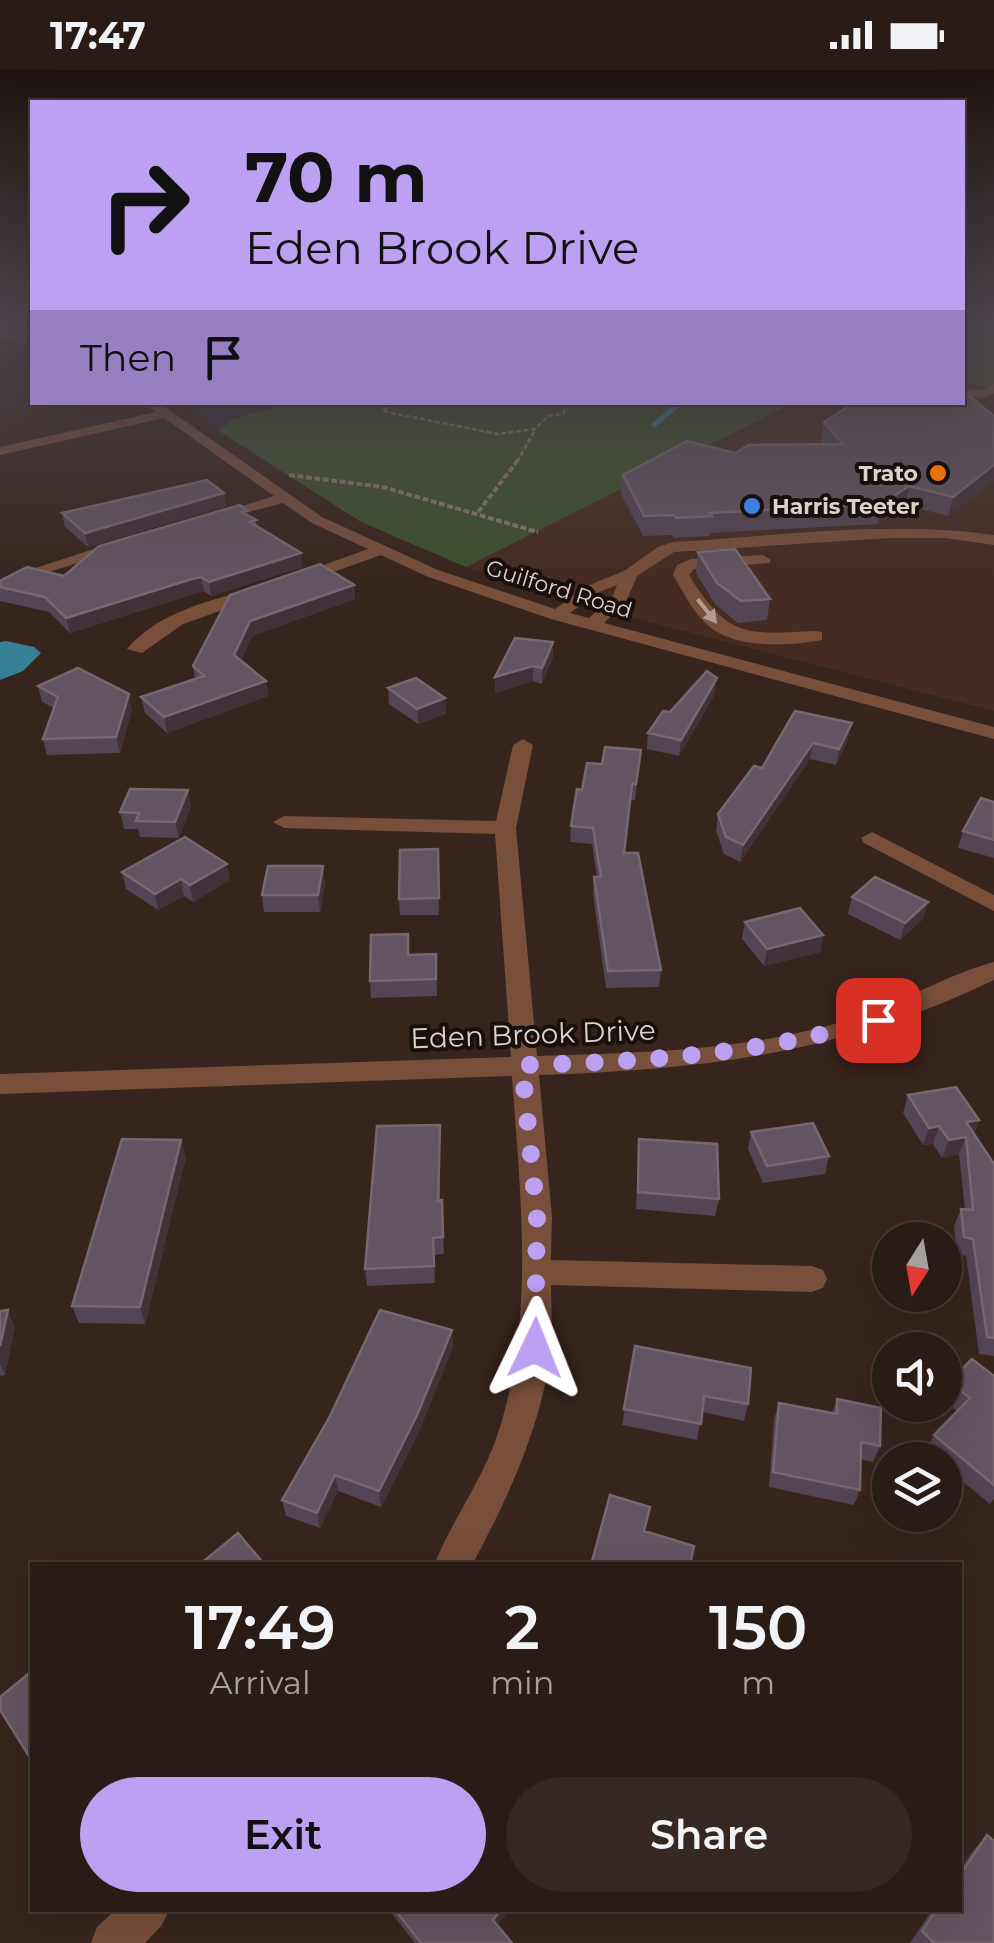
<!DOCTYPE html>
<style>
:root{--surface:#291b16;--page:#352823;--text:#f1f3f6;--muted:#a5a1a1;--line:#453935;--accent:#bca0f2}
body{margin:0;font-family:Montserrat,sans-serif;background:var(--page);color:var(--text);height:100vh;display:flex;flex-direction:column;font-size:38px;white-space:nowrap}
*{box-sizing:border-box;margin:0}
p{font-size:32px;color:var(--muted)}
.icon{flex:none;width:55px;height:55px;fill:none;stroke:currentColor;stroke-width:2;stroke-linecap:round;stroke-linejoin:round}
.map{position:relative;flex:1;overflow:hidden}
.sheet{position:absolute;left:30px;top:1492px;width:932px;height:350px;display:flex;flex-direction:column;background:var(--surface);border-radius:0px;box-shadow:0 10px 40px #0002,0 0 0 2px var(--line)}
.sheet>*{flex:none}
.guide{position:absolute;left:30px;top:30px;width:935px;height:305px;border-radius:0px;box-shadow:0 10px 40px #0002,0 0 0 2px var(--line);background:#bca0f2;color:#111;overflow:hidden}
.needle{width:65px;rotate:191deg}
.tools{position:absolute;left:872px;top:1152px;display:grid;gap:20px}
.tools a{display:grid;place-items:center;width:90px;height:90px;border-radius:50%;background:var(--surface);box-shadow:0 10px 40px #0002,0 0 0 2px var(--line);font-size:50px}
.pin{position:absolute;display:grid;place-items:center;width:85px;height:85px;color:#fff;margin:-42px;border-radius:20px;box-shadow:0 5px 15px #0006}
.me{position:absolute;width:110px;margin:-55px;rotate:2deg;stroke-linejoin:round;filter:drop-shadow(0 0 8px #0008)}
.turn{display:flex;align-items:center;gap:35px;height:210px;padding:0 50px;font-size:45px}
.turn .icon{width:130px;height:130px;stroke-width:2.5}
.turn b{display:block;font-size:70px;line-height:85px}
.then{display:flex;align-items:center;height:95px;padding:0 50px;background:#0003;gap:20px;font-size:38px}
.eta{display:flex;justify-content:space-evenly;align-items:center;height:170px;text-align:center}
.eta b{font-size:60px;font-weight:600;line-height:70px}
.button{display:flex;gap:20px;margin-top:auto;padding:20px 50px}
.button a{flex:1;height:115px;border-radius:60px;background:var(--accent);color:#111;font-size:40px;font-weight:600;line-height:115px;text-align:center}
.button a+a{background:var(--page);color:var(--text)}
.status{display:flex;justify-content:space-between;align-items:center;height:70px;padding:0 50px;background:var(--surface);direction:ltr}
.status svg{height:28px;fill:currentColor}
.map>svg:first-child{display:block}
.built{fill:#452b21}
.education{fill:#322e3e}
.green{fill:#3d502b}
.water{fill:#368095}
.lines{fill:none;stroke-linecap:round;stroke-linejoin:round}
.stream{stroke:#368095;stroke-width:5}
.path-far1{stroke:#887872;stroke-width:2.5;stroke-dasharray:5 2.5;stroke-linecap:butt}
.path{stroke:#887872;stroke-width:4;stroke-dasharray:6 2.5;stroke-linecap:butt}
.minor{fill:#774f3b;fill-rule:evenodd}
.wall{fill:#534553}
.shaded-wall{fill:#423138}
.building{fill:#625460;stroke:#766771;stroke-width:2.5}
.oneway{fill:#b59d92}
.route{stroke:#bca0f2;stroke-width:18;stroke-dasharray:0 32.4}
.food-dot{fill:#e8710a;stroke:#18100c;stroke-width:4}
.shop-dot{fill:#3f7fe0;stroke:#18100c;stroke-width:4}
.labels{text-anchor:middle;dominant-baseline:central;stroke-width:8;stroke-linejoin:round;paint-order:stroke}
.far-poi-label{font-size:22px;font-weight:bold;fill:#ded1cc;stroke:#18100c;text-anchor:end}
.far-street-label{font-size:22px;fill:#ded1cc;stroke:#18100c}
.street-label{font-size:28px;fill:#ded1cc;stroke:#18100c}
</style>
<div class="status"><b>17:47</b><svg viewBox="0 0 49 12"><path d="M0 12V9h3v3zM5 12V6h3v6zM10 12V3h3v9zM15 12V0h3v12zM26 1h20v11H26zM47 4h2v5h-2z"/></svg></div>
<div class="map">
<svg width="994" height="1873" viewBox="0 0 994 1873">
<rect width="100%" height="100%" fill="#37241d"/>
<path class="built" d="M 963,312 L 994,318 L 994,641 L 618,544 L 466,497 L 793,333 L 962,332 Z"/>
<path class="education" d="M 184,333 L 316,333 L 221,360 Z"/>
<path class="green" d="M 963,253 L 994,253 L 994,318 L 963,312 Z
M 290,333 L 793,333 L 466,497 L 361,452 L 219,361 L 233,349 Z"/>
<path class="water" d="M 6,571 L 34,577 L 41,583 L 23,601 L 0,610 L 0,572 Z"/>
<g class="lines">
<path class="stream" d="M 654,355 L 681,332"/>
<path class="path-far1" d="M 401,332 L 382,341 L 498,364 L 535,359 L 548,346 L 563,344 L 568,332
M 517,392 L 535,360"/>
<path class="path" d="M 289,405 L 383,417 L 538,462
M 478,442 L 518,390"/>
<path class="minor" d="M 0,259 L 32,270 L 32,277 L 0,266 Z
M 994,314 L 994,323 L 983,328 L 962,325 L 962,319 L 981,320 Z
M 143,332 L 158,332 L 322,447 L 438,500 L 555,539 L 587,516 L 624,501 L 658,477 L 673,472 C 779,466 888,450 994,465 L 994,475 L 945,468 L 889,468 L 674,482 L 637,506 L 626,532 L 604,553 L 994,657 L 994,669 L 551,549 L 426,506 L 381,485 L 305,512 L 293,512 L 293,506 L 368,479 L 312,453 L 283,433 L 207,453 L 207,447 L 274,426 L 164,348 L 0,385 L 0,377 L 156,342 ZM 617,515 L 613,526 L 589,548 L 570,543 L 599,522 Z
M 121,470 L 129,475 L 126,478 L 10,514 L 2,509 Z
M 763,485 L 771,490 L 769,493 L 694,499 L 689,505 C 729,569 745,564 816,561 L 822,562 L 822,570 C 790,576 739,579 711,558 C 694,545 684,523 673,505 L 677,495 L 691,489 Z
M 256,518 L 264,523 L 262,526 L 183,554 L 142,583 L 127,579 C 158,542 211,530 256,518 Z
M 523,669 L 533,675 L 516,758 L 537,986 C 641,983 750,981 851,949 C 900,934 945,905 994,892 L 994,910 C 840,984 707,999 539,1005 L 552,1147 L 551,1190 L 812,1196 L 823,1200 L 827,1209 L 823,1218 L 812,1222 L 551,1215 C 551,1235 553,1257 551,1277 C 543,1354 508,1428 472,1495 L 434,1495 C 453,1448 485,1407 500,1357 C 535,1244 520,1122 512,1006 L 0,1024 L 0,1004 L 511,987 L 495,764 L 284,758 L 273,752 L 284,746 L 496,751 L 513,675 Z
M 872,762 L 994,825 L 994,841 L 864,773 L 861,768 Z
M 115,1840 L 169,1840 L 162,1855 L 145,1873 L 91,1873 L 97,1857 Z"/>
</g>
<path class="wall" d="M 994,346 L 994,410 L 948,446 L 905,435 L 878,454 L 710,463 L 710,466 L 674,468 L 672,465 L 643,466 L 621,424 L 623,405 L 735,383 L 824,374 L 821,370 L 824,352 Z
M 224,423 L 226,436 L 88,477 L 65,457 L 62,443 Z
M 247,441 L 247,445 L 256,450 L 256,456 L 302,497 L 211,526 L 204,521 L 194,524 L 70,563 L 49,542 L 0,531 L 0,511 L 64,506 Z
M 698,482 L 770,529 L 767,550 L 738,553 L 715,534 L 696,503 Z
M 354,515 L 355,529 L 252,566 L 241,590 L 266,611 L 268,626 L 167,663 L 145,643 L 141,627 L 195,609 L 193,596 L 230,525 Z
M 553,572 L 553,587 L 542,614 L 533,611 L 495,623 L 495,607 Z
M 38,616 L 132,640 L 120,683 L 47,685 L 43,669 L 54,638 L 42,632 Z
M 388,618 L 445,628 L 446,644 L 418,654 L 389,634 Z
M 715,624 L 679,686 L 647,679 L 648,663 L 670,642 Z
M 795,641 L 848,669 L 836,695 L 810,689 L 740,792 L 724,784 L 716,761 L 718,744 L 762,698 Z
M 641,680 L 635,730 L 630,730 L 624,783 L 661,900 L 659,917 L 606,918 L 593,824 L 594,807 L 597,807 L 592,774 L 570,772 L 571,756 L 602,694 Z
M 188,720 L 191,736 L 179,768 L 140,767 L 138,759 L 124,759 L 120,742 Z
M 994,732 L 994,788 L 958,778 L 963,761 Z
M 438,779 L 439,845 L 400,845 L 399,829 Z
M 122,802 L 230,810 L 193,832 L 184,826 L 158,840 L 126,819 Z
M 325,813 L 320,842 L 264,842 L 262,825 Z
M 852,827 L 928,832 L 923,849 L 900,870 L 848,844 Z
M 745,852 L 823,865 L 820,882 L 764,896 L 742,869 Z
M 436,884 L 437,926 L 371,928 L 370,911 L 409,885 Z
M 908,1025 L 979,1050 L 974,1064 L 994,1094 L 994,1286 L 979,1284 L 966,1186 L 957,1184 L 954,1156 L 961,1139 L 965,1140 L 959,1084 L 942,1088 L 933,1074 L 923,1075 L 903,1043 Z
M 440,1055 L 440,1131 L 442,1130 L 444,1184 L 434,1185 L 435,1213 L 367,1216 L 365,1199 Z
M 751,1062 L 829,1086 L 825,1104 L 763,1113 L 748,1079 Z
M 639,1069 L 719,1129 L 715,1146 L 636,1139 Z
M 186,1087 L 145,1254 L 79,1253 L 72,1236 Z
M 0,1241 L 15,1257 L 5,1305 L 0,1306 Z
M 452,1260 L 453,1277 L 420,1359 L 381,1437 L 338,1421 L 320,1458 L 286,1446 L 282,1430 Z
M 635,1276 L 748,1334 L 744,1351 L 702,1342 L 697,1370 L 622,1355 Z
M 994,1306 L 994,1429 L 990,1434 L 945,1397 L 945,1390 L 937,1390 L 926,1381 L 934,1365 L 957,1341 L 945,1331 L 945,1321 L 949,1312 Z
M 837,1329 L 880,1376 L 873,1392 L 861,1389 L 860,1420 L 854,1435 L 769,1417 L 774,1349 L 779,1333 L 832,1344 Z
M 987,1765 L 994,1873 L 910,1873 L 932,1840 L 960,1840 L 960,1800 L 972,1782 Z
M 389,1840 L 510,1840 L 497,1855 L 512,1873 L 415,1873 Z"/>
<path class="shaded-wall" d="M 994,395 L 994,410 L 948,446 L 953,427 Z
M 909,416 L 905,435 L 878,454 L 882,434 Z
M 224,423 L 226,436 L 88,477 L 85,463 Z
M 301,483 L 302,497 L 211,526 L 209,512 Z
M 201,507 L 204,521 L 70,563 L 66,548 Z
M 354,515 L 355,529 L 252,566 L 236,600 L 234,585 L 250,551 Z
M 553,572 L 553,587 L 542,614 L 542,598 Z
M 533,596 L 533,611 L 495,623 L 495,607 Z
M 717,608 L 715,624 L 679,686 L 681,670 Z
M 266,611 L 268,626 L 167,663 L 164,647 Z
M 129,624 L 132,640 L 120,683 L 116,667 Z
M 445,628 L 446,644 L 418,654 L 417,639 Z
M 852,653 L 848,669 L 836,695 L 839,679 Z
M 813,673 L 810,689 L 740,792 L 743,775 Z
M 188,720 L 191,736 L 179,768 L 175,752 Z
M 227,794 L 230,810 L 193,832 L 190,815 Z
M 323,796 L 325,813 L 320,842 L 318,825 Z
M 181,809 L 184,826 L 158,840 L 155,824 Z
M 928,832 L 923,849 L 900,870 L 905,853 Z
M 823,865 L 820,882 L 764,896 L 767,879 Z
M 979,1050 L 973,1067 L 965,1069 L 959,1084 L 942,1088 L 949,1070 L 966,1052 Z
M 939,1056 L 933,1074 L 923,1075 L 929,1058 Z
M 181,1070 L 186,1087 L 145,1254 L 140,1237 Z
M 8,1240 L 15,1257 L 5,1305 L 0,1294 L 0,1276 Z
M 452,1260 L 453,1277 L 420,1359 L 381,1437 L 379,1421 Z
M 335,1405 L 338,1421 L 320,1458 L 317,1443 Z
M 501,1840 L 510,1840 L 493,1860 L 493,1850 Z"/>
<path class="building" d="M 962,320 L 994,346 L 994,395 L 953,427 L 909,416 L 882,434 L 710,443 L 712,446 L 676,448 L 674,445 L 644,446 L 623,405 L 687,371 L 735,383 L 749,375 L 843,374 L 824,352 L 855,332 L 962,332 Z
M 207,410 L 224,423 L 85,463 L 62,443 Z
M 240,435 L 247,441 L 242,442 L 256,450 L 250,452 L 301,483 L 209,512 L 201,507 L 192,509 L 66,548 L 45,527 L 0,517 L 0,511 L 27,497 L 64,506 L 99,476 Z
M 735,479 L 770,529 L 741,531 L 717,513 L 698,482 Z
M 320,494 L 354,515 L 250,551 L 234,585 L 266,611 L 164,647 L 141,627 L 204,606 L 193,596 L 230,525 Z
M 515,568 L 553,572 L 542,598 L 533,596 L 495,607 Z
M 78,598 L 129,624 L 116,667 L 43,669 L 58,627 L 38,616 Z
M 707,601 L 717,608 L 681,670 L 648,663 L 663,641 L 670,642 Z
M 416,608 L 445,628 L 417,639 L 388,618 Z
M 795,641 L 852,653 L 839,679 L 813,673 L 743,775 L 726,767 L 718,744 L 754,696 L 762,698 Z
M 605,677 L 641,680 L 636,714 L 632,714 L 624,783 L 638,783 L 661,900 L 608,901 L 594,807 L 601,807 L 593,758 L 571,756 L 577,719 L 582,720 L 587,693 L 602,694 Z
M 130,719 L 188,720 L 175,752 L 136,751 L 139,743 L 120,742 Z
M 981,728 L 994,732 L 994,770 L 963,761 Z
M 185,767 L 227,794 L 190,815 L 181,809 L 155,824 L 122,802 Z
M 438,779 L 439,828 L 399,829 L 400,780 Z
M 268,796 L 323,796 L 318,825 L 262,825 Z
M 875,807 L 928,832 L 905,853 L 852,827 Z
M 800,838 L 823,865 L 767,879 L 745,852 Z
M 408,864 L 408,885 L 436,884 L 436,909 L 370,911 L 371,865 Z
M 956,1017 L 979,1050 L 966,1052 L 994,1094 L 994,1268 L 987,1267 L 973,1169 L 964,1167 L 961,1139 L 973,1140 L 966,1067 L 949,1070 L 939,1056 L 929,1058 L 908,1025 Z
M 813,1053 L 829,1086 L 767,1096 L 751,1062 Z
M 440,1055 L 438,1131 L 442,1130 L 443,1167 L 433,1168 L 434,1196 L 365,1199 L 377,1056 Z
M 122,1069 L 181,1070 L 140,1237 L 72,1236 Z
M 639,1069 L 717,1074 L 719,1129 L 638,1122 Z
M 8,1240 L 0,1276 L 0,1241 Z
M 380,1240 L 452,1260 L 418,1343 L 379,1421 L 335,1405 L 317,1443 L 282,1430 L 329,1348 Z
M 635,1276 L 751,1298 L 748,1334 L 704,1326 L 701,1354 L 624,1339 Z
M 972,1289 L 994,1306 L 994,1415 L 934,1365 L 970,1328 L 949,1312 Z
M 837,1329 L 881,1338 L 880,1376 L 861,1372 L 860,1420 L 773,1402 L 779,1333 L 837,1344 Z
M 610,1425 L 650,1437 L 644,1461 L 694,1476 L 690,1495 L 591,1495 Z
M 238,1463 L 265,1495 L 199,1495 Z
M 32,1601 L 32,1691 L 0,1640 L 0,1627 Z
M 987,1765 L 994,1771 L 994,1873 L 934,1873 L 922,1861 L 936,1840 L 960,1840 L 960,1805 Z
M 395,1840 L 501,1840 L 493,1850 L 512,1873 L 421,1873 Z"/>
<defs><path id="oneway-solid" d="M-6-.8H1V-3.2L6.5 0L1 3.2V.8H-6Z" transform="scale(2.5)"/></defs>
<use class="oneway" href="#oneway-solid" transform="translate(707 541) rotate(51)"/>
<linearGradient id="sky" x2="0" y2="1"><stop stop-color="#1e1410"/><stop offset="0.49" stop-color="#4d454c"/><stop offset="1" stop-color="#4d454c" stop-opacity="0"/></linearGradient>
<rect width="994" height="515" fill="url(#sky)"/>
<g class="lines">
<path class="route" d="M 535,1278 L 537,1147 L 522,995 C 643,992 760,984 878,950"/>
</g>
<circle class="food-dot" cx="938" cy="403" r="10"/>
<circle class="shop-dot" cx="752" cy="436" r="10"/>
<g class="labels">
<g class="far-poi-label">
<text x="918" y="403">Trato</text>
<text x="772" y="436" text-anchor="start">Harris Teeter</text>
</g>
<g class="far-street-label">
<text transform="translate(559 519) rotate(17)">Guilford Road</text>
</g>
<g class="street-label">
<text transform="translate(533 964) rotate(-2)">Eden Brook Drive</text>
</g>
</g>
</svg>
<div class="tools">
<a><svg class="needle" viewBox="-14 -14 28 28"><path d="M0-13l5 13h-10z" fill="#e53935"/><path d="M0 13l5-13h-10z" fill="#a5a1a1"/></svg></a>
<a><svg class="icon" aria-label="sound" viewBox="0 0 24 24"><path d="M4 9h4l5-4v14l-5-4H4zM17 9q2 3 0 6"/></svg></a>
<a><svg class="icon" aria-label="layers" viewBox="0 0 24 24"><path d="M12 4l9 5-9 5-9-5zM3 14l9 5 9-5"/></svg></a>
</div>
<div class="pin" style="left:878px;top:950px;background:#d93025"><svg class="icon" aria-label="arrive" viewBox="0 0 24 24"><path d="M6 21V4h12l-3 4 3 4H6"/></svg></div>
<svg class="me" style="left:535px;top:1278px" viewBox="-20 -20 40 40"><path d="M0-17L14 15 0 8-14 15z" fill="#bca0f2" stroke="#fff" stroke-width="4"/></svg>
<div class="guide">
<div class="turn"><svg class="icon" aria-label="right" viewBox="0 0 24 24"><path d="M7 20v-9h11M14 6l5 5-5 5"/></svg><div><b>70 m</b>Eden Brook Drive</div></div>
<div class="then">Then<svg class="icon" aria-label="arrive" viewBox="0 0 24 24"><path d="M6 21V4h12l-3 4 3 4H6"/></svg></div>
</div>
<section class="sheet">
<div class="eta">
<div><b>17:49</b><p>Arrival</p></div>
<div><b>2</b><p>min</p></div>
<div><b>150</b><p>m</p></div>
</div>
<div class="button"><a>Exit</a><a>Share</a></div>
</section>
</div>
